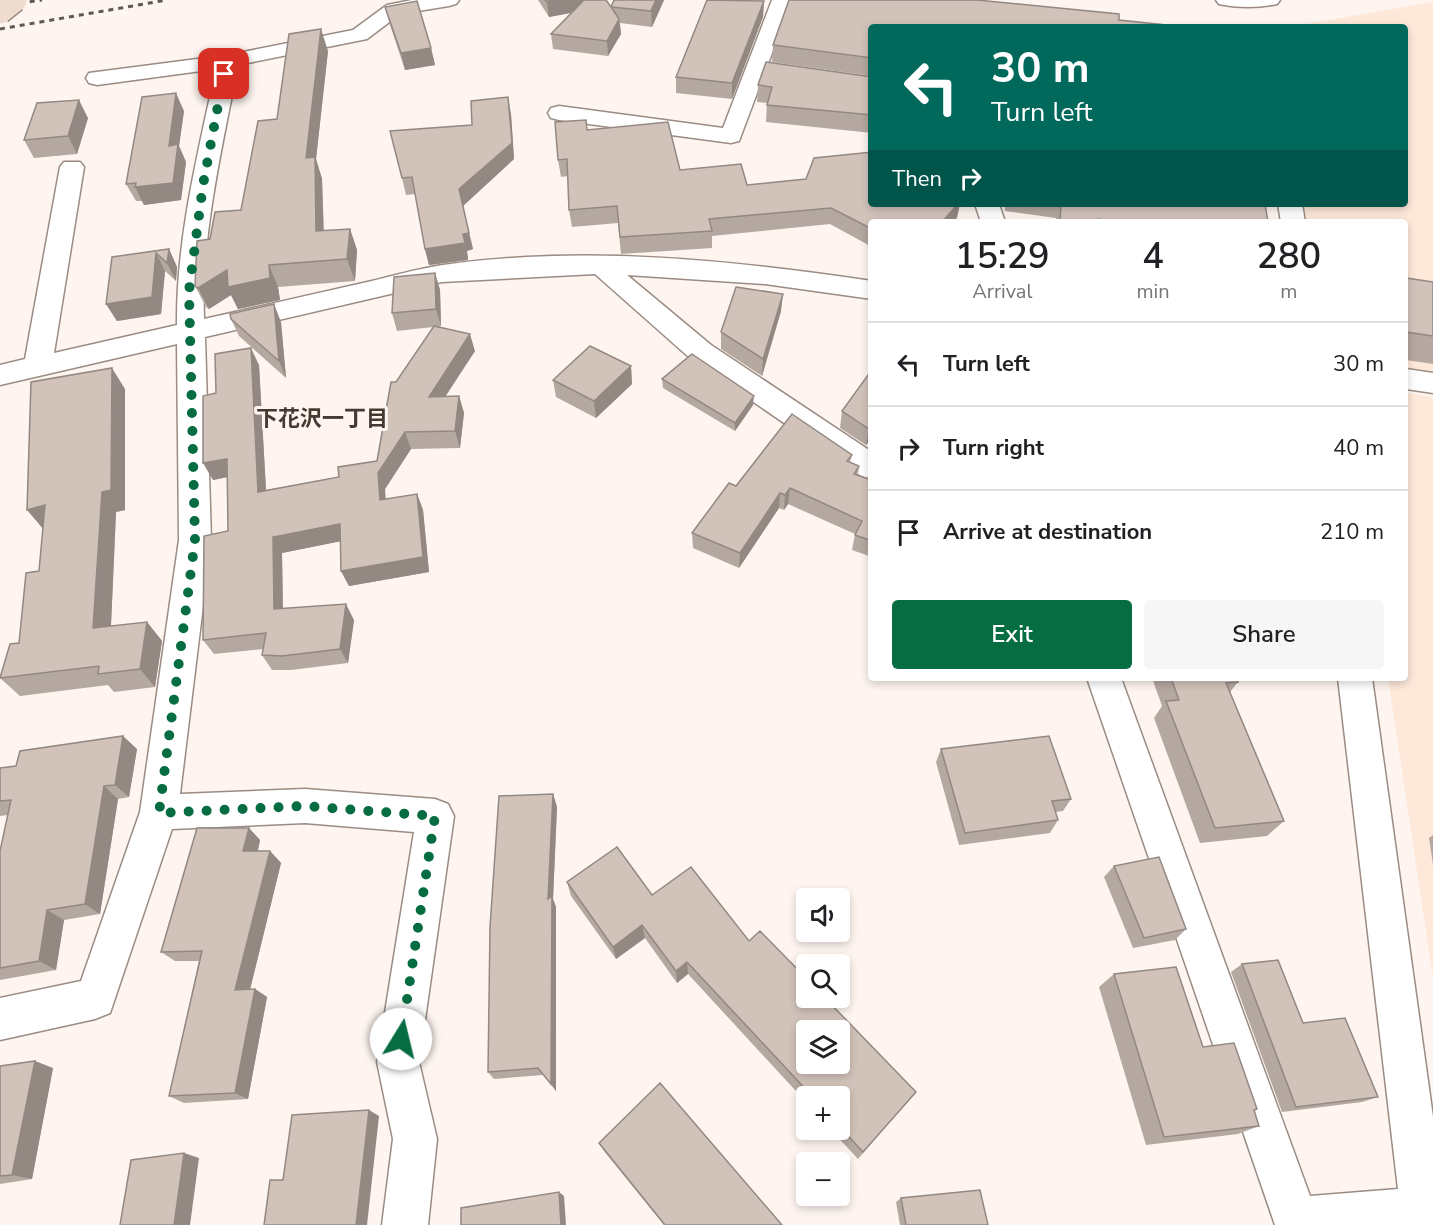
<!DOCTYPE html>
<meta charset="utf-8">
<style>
:root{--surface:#fff;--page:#f6f6f6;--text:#202124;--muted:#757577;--line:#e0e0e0;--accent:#066c42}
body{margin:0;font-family:"Nunito Sans","Noto Sans JP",sans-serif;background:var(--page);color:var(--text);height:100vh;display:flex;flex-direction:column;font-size:22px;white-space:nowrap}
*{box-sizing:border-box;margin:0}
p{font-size:20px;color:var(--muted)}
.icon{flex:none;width:33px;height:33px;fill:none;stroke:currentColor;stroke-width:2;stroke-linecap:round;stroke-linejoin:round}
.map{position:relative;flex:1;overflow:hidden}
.drawer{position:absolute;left:868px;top:219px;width:540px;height:462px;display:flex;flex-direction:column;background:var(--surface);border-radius:6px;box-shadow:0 3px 9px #0003}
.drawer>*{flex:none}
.guide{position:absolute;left:868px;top:24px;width:540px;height:183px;border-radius:6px;box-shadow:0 3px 9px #0003;background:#00695c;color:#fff;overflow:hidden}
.tools{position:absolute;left:796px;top:888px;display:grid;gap:12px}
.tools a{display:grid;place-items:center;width:54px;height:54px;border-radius:6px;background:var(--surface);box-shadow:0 3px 9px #0003;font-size:30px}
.pin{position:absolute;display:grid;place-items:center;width:51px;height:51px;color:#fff;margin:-26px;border-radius:12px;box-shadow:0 3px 9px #0006}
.me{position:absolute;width:66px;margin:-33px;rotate:9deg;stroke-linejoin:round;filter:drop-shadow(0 0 4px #0008)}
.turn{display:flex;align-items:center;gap:21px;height:126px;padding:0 24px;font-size:27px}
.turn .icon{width:78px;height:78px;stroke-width:2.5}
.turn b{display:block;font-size:42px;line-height:51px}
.then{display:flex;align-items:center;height:57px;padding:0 24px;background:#0003;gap:12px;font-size:22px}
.eta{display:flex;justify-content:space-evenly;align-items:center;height:102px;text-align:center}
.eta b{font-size:36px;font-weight:600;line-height:42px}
.button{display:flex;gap:12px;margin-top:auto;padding:12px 24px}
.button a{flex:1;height:69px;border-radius:6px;background:var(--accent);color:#fff;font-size:24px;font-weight:600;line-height:69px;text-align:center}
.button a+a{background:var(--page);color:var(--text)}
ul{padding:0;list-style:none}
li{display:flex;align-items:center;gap:18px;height:84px;padding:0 24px;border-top:2px solid var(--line)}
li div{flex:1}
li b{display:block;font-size:22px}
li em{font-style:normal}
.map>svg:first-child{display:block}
.built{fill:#fde8d9}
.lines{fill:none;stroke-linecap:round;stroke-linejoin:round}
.street-casing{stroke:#9a8c83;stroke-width:3}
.street{fill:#fff;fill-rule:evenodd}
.rail{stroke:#5e5754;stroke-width:3;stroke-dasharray:5 5;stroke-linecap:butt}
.secondary-bridge-casing{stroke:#9a8c83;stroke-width:26;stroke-linecap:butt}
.secondary-bridge{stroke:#eeddce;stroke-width:23}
.wall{fill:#b5a8a0}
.shaded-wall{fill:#938882}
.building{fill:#d2c3ba;stroke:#938882;stroke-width:1.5;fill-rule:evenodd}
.route{stroke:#066c42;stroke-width:10;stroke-dasharray:0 18}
.labels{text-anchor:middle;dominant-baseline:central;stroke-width:6;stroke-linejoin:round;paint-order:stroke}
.neighbourhood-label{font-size:22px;font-weight:bold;fill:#453932;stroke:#fef5f0}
</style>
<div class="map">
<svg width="1433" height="1225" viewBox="0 0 1433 1225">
<rect width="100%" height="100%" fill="#fef5f0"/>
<path class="built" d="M 1433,2 L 1433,377 L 1406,373 L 1406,222 L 1305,222 L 1302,204 L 1406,204 L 1406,27 L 1288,27 Z
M 1406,393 L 1433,397 L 1433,978 L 1388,678 L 1406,678 Z"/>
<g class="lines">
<g class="street-casing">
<path id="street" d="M 412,0 L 459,0 L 456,4 L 449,6 L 400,14 L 367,39 L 238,65 C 222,149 201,234 204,319 C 257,307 310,295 363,283 C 389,277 416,269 443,265 C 584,245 731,260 872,281 L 872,299 L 765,284 L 627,275 L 711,345 L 872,452 L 872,479 L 861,476 L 691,359 L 595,274 L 442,282 L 205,337 L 211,540 L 180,794 L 305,789 L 435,799 L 448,804 L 454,816 L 419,1062 L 437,1139 L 428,1225 L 382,1225 L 393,1139 L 377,1062 L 414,832 L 305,823 L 172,829 L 110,1013 L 95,1019 L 0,1040 L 0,998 L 81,981 L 140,812 L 179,540 L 177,344 L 0,385 L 0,365 L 25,359 L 60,167 L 64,162 L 80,162 L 84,167 L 54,353 L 177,325 C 176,239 198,153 216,69 L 97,85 L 89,83 L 86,78 L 89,73 L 228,55 L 353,30 L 387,5 Z
M 772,0 L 792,0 L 739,141 L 731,143 L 559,120 L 551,118 L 548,113 L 551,108 L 559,106 L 723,128 Z
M 1216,0 L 1280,0 L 1277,4 C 1260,8 1236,8 1219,4 Z
M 975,204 L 999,204 L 1005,222 L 981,222 Z
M 1278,204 L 1302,204 L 1305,222 L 1281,222 Z
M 1406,369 L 1433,373 L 1433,393 L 1406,389 Z
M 1087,678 L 1121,678 L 1310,1196 L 1398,1189 L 1338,678 L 1372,678 L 1433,1117 L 1433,1225 L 1275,1225 Z"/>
</g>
<use href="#street" class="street"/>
<path class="rail" d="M 0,6 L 42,0
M 0,29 L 167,0"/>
<g class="secondary-bridge-casing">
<path id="secondary-bridge" d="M 0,12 L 15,0"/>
</g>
<use href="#secondary-bridge" class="secondary-bridge"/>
</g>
<path class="wall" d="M 538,0 L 606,0 L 611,7 L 664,0 L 652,27 L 620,23 L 621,34 L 608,56 L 553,49 L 551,34 L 571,13 L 549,17 Z
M 789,0 L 977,0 L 1119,14 L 1119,20 L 1186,27 L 872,27 L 872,76 L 772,62 L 773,45 Z
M 764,1 L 763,17 L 732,99 L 676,93 L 676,77 Z
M 385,7 L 431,48 L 435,65 L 405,70 L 390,25 Z
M 328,51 L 316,159 L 322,179 L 324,231 L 350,229 L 357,250 L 355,281 L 278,287 L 280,300 L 238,309 L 231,295 L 209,309 L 206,307 L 195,286 L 210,239 L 241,210 L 277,119 Z
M 872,77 L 872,133 L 766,122 L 767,103 L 757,102 L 758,85 Z
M 184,111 L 179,146 L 186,162 L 181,200 L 144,205 L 142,201 L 136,201 L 126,184 Z
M 511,114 L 514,159 L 463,206 L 473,249 L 467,251 L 468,260 L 429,265 L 425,249 L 415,194 L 406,195 L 402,178 L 472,125 Z
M 88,118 L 77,154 L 34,158 L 24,140 Z
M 587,130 L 680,170 L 747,185 L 957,218 L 872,222 L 872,247 L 830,224 L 712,236 L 712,248 L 621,254 L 618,223 L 572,227 L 569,210 L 568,176 L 561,177 L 558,160 Z
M 1005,204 L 1265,204 L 1268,222 L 1056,222 L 1056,218 L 1005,211 Z
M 169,249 L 177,267 L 176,281 L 165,271 L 161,314 L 117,321 L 106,304 L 112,257 Z
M 435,273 L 440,290 L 441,326 L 439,327 L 475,351 L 445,396 L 459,396 L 464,413 L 460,448 L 411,449 L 385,489 L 385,499 L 417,494 L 423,510 L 429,572 L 349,586 L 341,571 L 340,541 L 282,553 L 283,608 L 354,620 L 348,663 L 291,670 L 272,670 L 262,655 L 263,649 L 214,654 L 203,640 L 228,531 L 228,477 L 213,480 L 216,393 L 259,365 L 266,490 L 339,477 L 377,461 L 396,382 L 433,327 L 397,331 L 392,313 Z
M 1406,278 L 1433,282 L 1433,364 L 1406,360 Z
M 781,311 L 762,376 L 721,349 L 721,332 Z
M 231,319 L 281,322 L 286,378 L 239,336 Z
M 631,366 L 632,384 L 596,418 L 556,397 L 553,380 Z
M 872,376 L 872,438 L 866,445 L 840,428 L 842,411 Z
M 662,379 L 753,405 L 735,431 L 663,388 Z
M 125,389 L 125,510 L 116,512 L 111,626 L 147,622 L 162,641 L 155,687 L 114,692 L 108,685 L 20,696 L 0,678 L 19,643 L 39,571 L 43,529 Z
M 852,455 L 850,462 L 859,466 L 858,475 L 872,480 L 872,557 L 852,550 L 855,534 L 788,504 L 784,510 L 779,508 L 739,568 L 693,548 L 692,533 L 736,486 Z
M 1152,678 L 1236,678 L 1238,682 L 1230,692 L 1284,821 L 1267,836 L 1200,843 L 1154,718 L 1162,706 Z
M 137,749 L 129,797 L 118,799 L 100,914 L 64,920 L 56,970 L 0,980 L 0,851 L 8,815 L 0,816 L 0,768 Z
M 941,749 L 1071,799 L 1063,811 L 1055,812 L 1058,820 L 1050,833 L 959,845 L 936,762 Z
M 553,794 L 557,807 L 553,899 L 556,907 L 556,1091 L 543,1075 L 494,1079 L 488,1072 Z
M 249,828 L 260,840 L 258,851 L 270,851 L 281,863 L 250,989 L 255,989 L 267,997 L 248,1099 L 184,1103 L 169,1096 L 199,961 L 175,961 L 161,952 Z
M 1433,835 L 1433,865 L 1429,838 Z
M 1114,866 L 1186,929 L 1175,940 L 1133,948 L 1104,877 Z
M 567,882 L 652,895 L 749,941 L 916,1092 L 858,1159 L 831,1130 L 840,1130 L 840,1096 L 807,1096 L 807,1103 L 688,974 L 677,983 L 645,938 L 616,959 L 571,896 Z
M 1242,964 L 1303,1023 L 1378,1097 L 1362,1102 L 1282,1112 L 1231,972 Z
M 1114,974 L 1203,1047 L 1257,1109 L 1254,1111 L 1259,1126 L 1238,1134 L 1146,1145 L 1099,987 Z
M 0,1066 L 53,1068 L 32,1179 L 0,1184 Z
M 599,1143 L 782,1225 L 664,1225 L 604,1151 Z
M 901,1198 L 988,1225 L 900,1225 L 896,1202 Z"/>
<path class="shaded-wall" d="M 560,0 L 589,0 L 590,9 L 549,17 L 547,2 Z
M 656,0 L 664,0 L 652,27 L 651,11 Z
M 764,1 L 763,17 L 732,99 L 732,83 Z
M 619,19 L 621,34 L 608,56 L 607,41 Z
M 321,29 L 328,51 L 316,159 L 322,179 L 324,253 L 316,231 L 306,158 Z
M 431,48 L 435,65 L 405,70 L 401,53 Z
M 176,93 L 184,111 L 179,146 L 186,162 L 181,200 L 144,205 L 135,187 L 169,146 Z
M 508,97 L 511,114 L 514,159 L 463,206 L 459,189 Z
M 79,100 L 88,118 L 77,154 L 68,136 Z
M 958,204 L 960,204 L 957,218 L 953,222 L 942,222 Z
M 350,229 L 357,250 L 355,281 L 347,259 Z
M 469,233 L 473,249 L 467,251 L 468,260 L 429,265 L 425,249 L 463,234 Z
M 169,249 L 177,267 L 176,281 L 167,263 Z
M 156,253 L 165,271 L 161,314 L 117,321 L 106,304 Z
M 269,265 L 278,287 L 280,300 L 238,309 L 231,295 L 209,309 L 198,288 L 227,270 Z
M 435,273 L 440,290 L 441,326 L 436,309 Z
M 783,294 L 781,311 L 762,376 L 763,359 Z
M 274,304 L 281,322 L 286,378 L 279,361 Z
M 470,334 L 475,351 L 434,414 L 429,397 Z
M 251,348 L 259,365 L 267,508 L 258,492 Z
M 631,366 L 632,384 L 596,418 L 594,401 Z
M 112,368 L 125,389 L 125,510 L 116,512 L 110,647 L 93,628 L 102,492 Z
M 459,396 L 464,413 L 460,448 L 455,431 Z
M 754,396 L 753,405 L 735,431 L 735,423 Z
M 872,425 L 872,438 L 866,445 L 869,429 Z
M 405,432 L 411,449 L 385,489 L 387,516 L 380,500 L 378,473 Z
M 227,459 L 237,475 L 213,480 L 203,463 Z
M 790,488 L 788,504 L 784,510 L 785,495 Z
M 780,493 L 779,508 L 739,568 L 740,553 Z
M 417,494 L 423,510 L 429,572 L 349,586 L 341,571 Z
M 45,505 L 44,530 L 27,510 Z
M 340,524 L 347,540 L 282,553 L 283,624 L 274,609 L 273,537 Z
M 346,604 L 354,620 L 348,663 L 340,649 Z
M 147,622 L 162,641 L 155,687 L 140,669 Z
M 123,736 L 137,749 L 129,797 L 115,785 Z
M 104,786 L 118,799 L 100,914 L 85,904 Z
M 553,794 L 557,807 L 553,899 L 556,907 L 556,1091 L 551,1084 L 548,899 Z
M 249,828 L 260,840 L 255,862 L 243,851 Z
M 270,851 L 281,863 L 248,998 L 235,990 Z
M 47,910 L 64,920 L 56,970 L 39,961 Z
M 642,925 L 645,938 L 616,959 L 613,947 Z
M 687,962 L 688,974 L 677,983 L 676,971 Z
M 255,989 L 267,997 L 248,1099 L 235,1093 Z
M 35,1061 L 53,1068 L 32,1179 L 12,1175 Z
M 369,1110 L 379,1116 L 367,1225 L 356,1225 Z
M 184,1153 L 199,1158 L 190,1225 L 174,1225 Z
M 559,1192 L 564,1196 L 566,1225 L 561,1225 Z"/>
<path class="building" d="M 545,0 L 560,0 L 547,2 Z
M 584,0 L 606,0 L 611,7 L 614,0 L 656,0 L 651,11 L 611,7 L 619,19 L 607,41 L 551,34 Z
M 707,0 L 764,1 L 732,83 L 676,77 Z
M 789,0 L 977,0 L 1119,14 L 1119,20 L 1186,27 L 872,27 L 872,58 L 773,45 Z
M 417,1 L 431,48 L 401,53 L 385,7 Z
M 1200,25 L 1222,27 L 1200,27 Z
M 321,29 L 306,158 L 315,157 L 316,231 L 350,229 L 347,259 L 269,265 L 270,278 L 228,287 L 227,270 L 198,288 L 195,286 L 197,241 L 210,239 L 215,212 L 241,210 L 258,121 L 277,119 L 289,34 Z
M 766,62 L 872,77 L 872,115 L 767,105 L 772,87 L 758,85 Z
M 176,93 L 169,146 L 178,144 L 173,183 L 135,187 L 136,183 L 126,184 L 142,97 Z
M 508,97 L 512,143 L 459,189 L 469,233 L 463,234 L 465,243 L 425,249 L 412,177 L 402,178 L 390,131 L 472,125 L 471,101 Z
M 79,100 L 68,136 L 24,140 L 37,103 Z
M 586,120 L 587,130 L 668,122 L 680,170 L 741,164 L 747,185 L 806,179 L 814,158 L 872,152 L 872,204 L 958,204 L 942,222 L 872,222 L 872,229 L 831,208 L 709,219 L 712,231 L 620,237 L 617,206 L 569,210 L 567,159 L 558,160 L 555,122 Z
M 1061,204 L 1265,204 L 1268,222 L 1120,222 L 1098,219 L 1098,222 L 1060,222 Z
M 169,249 L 167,263 L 156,253 L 152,297 L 106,304 L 112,257 Z
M 435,273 L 436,309 L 392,313 L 394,277 Z
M 1406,278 L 1433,282 L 1433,336 L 1406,332 Z
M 736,287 L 783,294 L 763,359 L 721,332 Z
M 274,304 L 279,361 L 231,319 L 230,314 Z
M 434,326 L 470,334 L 429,397 L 459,396 L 455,431 L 405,432 L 378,473 L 380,500 L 417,494 L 423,557 L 341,571 L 340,524 L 273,537 L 274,609 L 346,604 L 340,649 L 282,656 L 262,655 L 266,633 L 203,640 L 204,536 L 228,531 L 227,459 L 203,463 L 203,396 L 216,393 L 215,354 L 251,348 L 258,492 L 339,477 L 338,467 L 377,461 L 391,382 L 396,382 Z
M 590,346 L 631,366 L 594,401 L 553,380 Z
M 692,354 L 754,396 L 735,423 L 662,379 Z
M 112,368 L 111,490 L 102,492 L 93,628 L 147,622 L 140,669 L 98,674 L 99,666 L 0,678 L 10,644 L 19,643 L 26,573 L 39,571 L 45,505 L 27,510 L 31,382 Z
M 868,375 L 872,376 L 872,425 L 869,429 L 842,411 Z
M 792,414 L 852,455 L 847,461 L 859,466 L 854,474 L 872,480 L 872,541 L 855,535 L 862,521 L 790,488 L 785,495 L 780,493 L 740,553 L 692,533 L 729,483 L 736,486 Z
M 1171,678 L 1236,678 L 1238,682 L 1226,683 L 1284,821 L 1215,828 L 1166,701 L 1179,700 Z
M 123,736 L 115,785 L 104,786 L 85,904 L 47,910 L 39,961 L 0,968 L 0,851 L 11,800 L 0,801 L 0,768 L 16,766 L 20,751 Z
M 1049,736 L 1071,799 L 1052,801 L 1058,820 L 965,833 L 941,749 Z
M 553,794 L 548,899 L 552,896 L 551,1084 L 538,1068 L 488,1072 L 490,927 L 499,796 Z
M 197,828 L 249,828 L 243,851 L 270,851 L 235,990 L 255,989 L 235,1093 L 169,1096 L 202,951 L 161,952 Z
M 617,847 L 652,895 L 691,867 L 749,941 L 760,931 L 807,979 L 807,998 L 825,998 L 916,1092 L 863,1152 L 840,1127 L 840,1096 L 812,1096 L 687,962 L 676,971 L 642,925 L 613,947 L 567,882 ZM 807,1030 L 840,1030 L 840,1064 L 807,1064 Z
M 1159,857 L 1186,929 L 1144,938 L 1114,866 Z
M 1278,960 L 1303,1023 L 1345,1018 L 1378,1097 L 1296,1107 L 1242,964 Z
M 1176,967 L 1203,1047 L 1234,1043 L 1257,1109 L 1254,1110 L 1259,1126 L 1164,1137 L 1114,974 Z
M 35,1061 L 12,1175 L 0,1176 L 0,1066 Z
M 660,1083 L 782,1225 L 665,1225 L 599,1143 Z
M 369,1110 L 356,1225 L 264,1225 L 270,1180 L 283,1180 L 292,1115 Z
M 184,1153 L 174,1225 L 120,1225 L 131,1160 Z
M 980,1190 L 988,1225 L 906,1225 L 901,1198 Z
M 559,1192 L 561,1225 L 461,1225 L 461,1208 Z"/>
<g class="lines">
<path class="route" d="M 224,74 L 203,185 L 189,291 L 195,540 L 159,813 L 304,806 L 435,816 L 401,1039"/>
</g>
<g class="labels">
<g class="neighbourhood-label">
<text x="322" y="419">下花沢一丁目</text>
</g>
</g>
</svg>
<div class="tools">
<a><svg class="icon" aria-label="sound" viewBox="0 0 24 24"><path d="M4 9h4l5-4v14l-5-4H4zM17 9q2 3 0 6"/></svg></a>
<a><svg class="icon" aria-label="search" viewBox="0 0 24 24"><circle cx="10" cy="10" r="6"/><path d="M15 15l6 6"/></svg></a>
<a><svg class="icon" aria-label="layers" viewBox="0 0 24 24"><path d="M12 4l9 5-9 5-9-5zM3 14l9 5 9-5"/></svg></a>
<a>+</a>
<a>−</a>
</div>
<div class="pin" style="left:224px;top:74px;background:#d93025"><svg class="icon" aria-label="arrive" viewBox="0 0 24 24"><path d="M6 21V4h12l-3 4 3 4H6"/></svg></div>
<svg class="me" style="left:401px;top:1039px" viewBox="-20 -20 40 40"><circle r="19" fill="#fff"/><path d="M0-13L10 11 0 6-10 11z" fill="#066c42"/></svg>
<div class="guide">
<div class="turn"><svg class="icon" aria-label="left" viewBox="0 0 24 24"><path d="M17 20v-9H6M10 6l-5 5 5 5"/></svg><div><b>30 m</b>Turn left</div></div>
<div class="then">Then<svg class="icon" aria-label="right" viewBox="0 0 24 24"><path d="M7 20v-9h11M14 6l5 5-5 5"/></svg></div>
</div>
<section class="drawer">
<div class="eta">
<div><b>15:29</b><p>Arrival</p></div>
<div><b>4</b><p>min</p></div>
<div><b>280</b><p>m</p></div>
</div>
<ul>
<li><svg class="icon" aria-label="left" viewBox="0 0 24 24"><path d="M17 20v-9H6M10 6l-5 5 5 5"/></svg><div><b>Turn left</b></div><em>30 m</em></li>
<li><svg class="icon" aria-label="right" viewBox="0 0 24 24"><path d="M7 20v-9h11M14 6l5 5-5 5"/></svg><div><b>Turn right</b></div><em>40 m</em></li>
<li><svg class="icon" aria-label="arrive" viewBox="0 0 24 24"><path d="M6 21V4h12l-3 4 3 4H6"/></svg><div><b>Arrive at destination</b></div><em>210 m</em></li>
</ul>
<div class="button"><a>Exit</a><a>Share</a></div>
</section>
</div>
